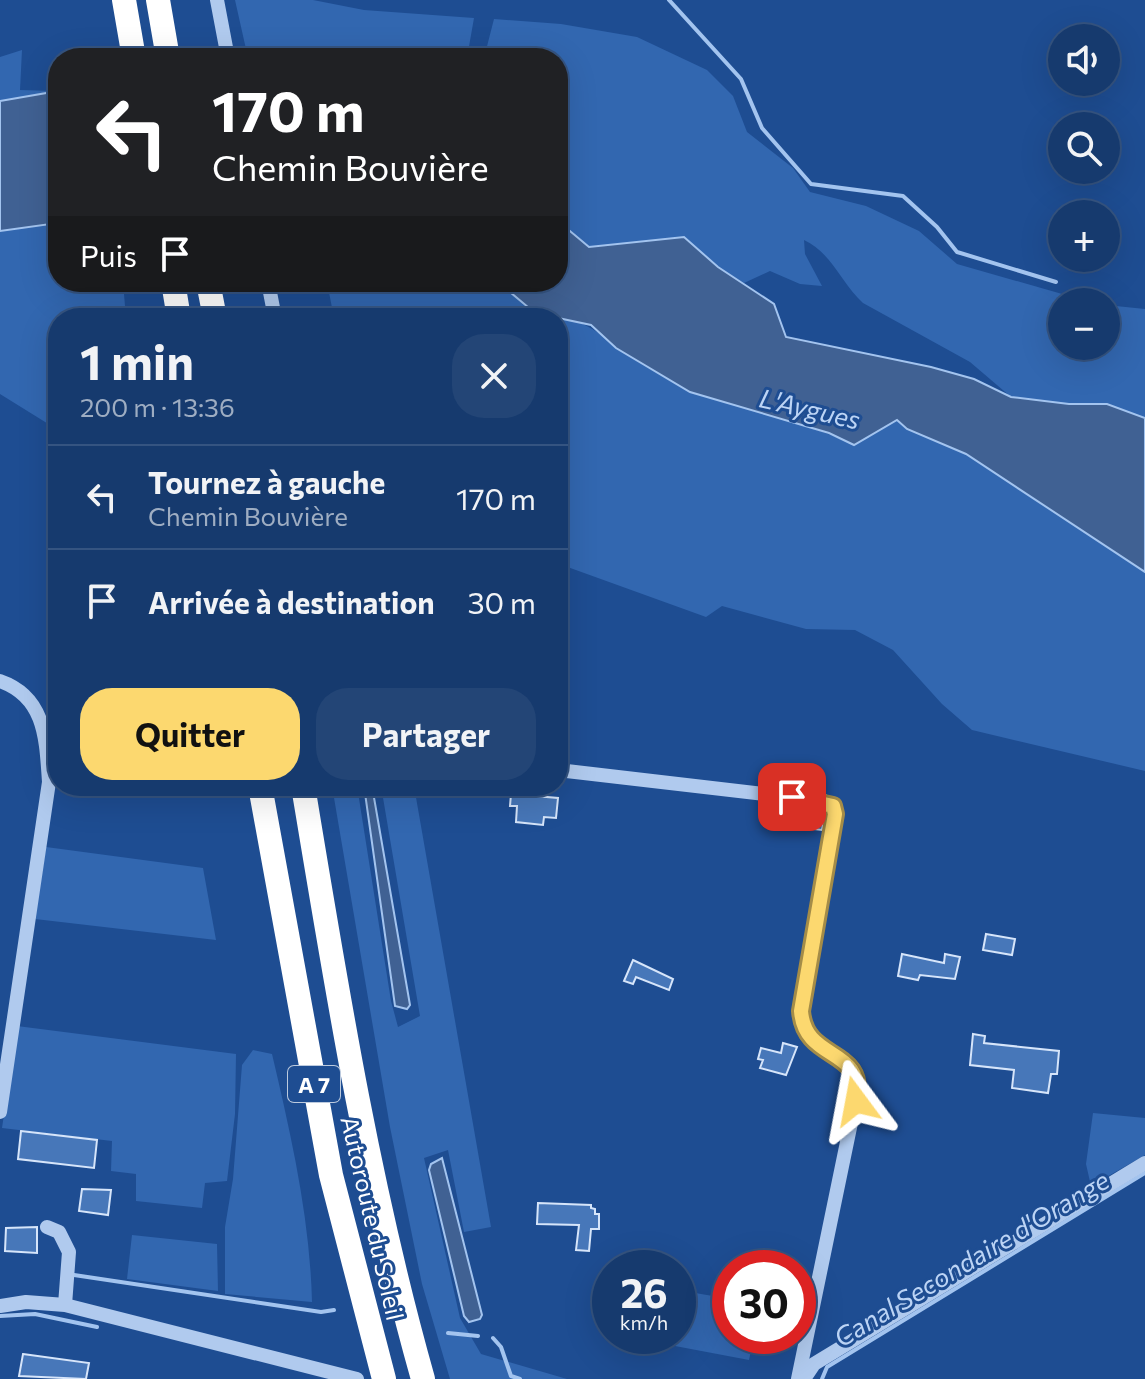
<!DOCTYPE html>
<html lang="fr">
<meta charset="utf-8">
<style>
:root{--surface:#163a6e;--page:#234576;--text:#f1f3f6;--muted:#9eadc2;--line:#355481;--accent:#fcd86f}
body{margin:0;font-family:Commissioner,sans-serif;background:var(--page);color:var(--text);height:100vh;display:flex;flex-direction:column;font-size:30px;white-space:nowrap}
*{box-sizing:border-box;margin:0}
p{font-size:26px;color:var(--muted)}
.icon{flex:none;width:44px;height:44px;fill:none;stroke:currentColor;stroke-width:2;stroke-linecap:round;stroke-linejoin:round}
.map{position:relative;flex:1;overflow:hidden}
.side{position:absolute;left:48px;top:308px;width:520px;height:488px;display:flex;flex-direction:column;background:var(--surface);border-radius:32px;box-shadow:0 8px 32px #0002,0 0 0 2px var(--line)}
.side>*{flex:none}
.top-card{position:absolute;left:48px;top:48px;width:520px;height:244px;border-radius:32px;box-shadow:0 8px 32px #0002,0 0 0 2px var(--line);background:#202124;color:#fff;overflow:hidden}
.buttons{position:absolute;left:1048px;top:24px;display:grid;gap:16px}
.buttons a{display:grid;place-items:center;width:72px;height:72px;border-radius:50%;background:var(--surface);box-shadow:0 8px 32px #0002,0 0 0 2px var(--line);font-size:40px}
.speed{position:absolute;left:592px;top:1250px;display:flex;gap:16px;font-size:40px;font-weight:700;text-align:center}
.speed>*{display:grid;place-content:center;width:104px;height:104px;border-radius:50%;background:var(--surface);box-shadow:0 8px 32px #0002,0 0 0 2px var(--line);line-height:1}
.speed small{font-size:20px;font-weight:400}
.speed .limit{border:12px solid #d22;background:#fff;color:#111}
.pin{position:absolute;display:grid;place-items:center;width:68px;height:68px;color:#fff;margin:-34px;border-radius:16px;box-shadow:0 4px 12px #0006}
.me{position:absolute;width:88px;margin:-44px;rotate:347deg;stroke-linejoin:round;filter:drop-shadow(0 0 6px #0008)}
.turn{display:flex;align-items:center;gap:28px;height:168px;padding:0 32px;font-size:36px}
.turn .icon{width:104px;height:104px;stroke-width:2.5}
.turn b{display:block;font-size:56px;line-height:68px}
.then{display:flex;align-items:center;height:76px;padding:0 32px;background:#0003;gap:16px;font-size:30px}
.round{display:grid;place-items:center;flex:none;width:84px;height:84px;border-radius:32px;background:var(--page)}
.head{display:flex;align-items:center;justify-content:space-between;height:136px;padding:0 32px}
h1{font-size:48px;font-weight:700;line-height:60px}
.primary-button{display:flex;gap:16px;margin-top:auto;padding:16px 32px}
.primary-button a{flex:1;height:92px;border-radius:32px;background:var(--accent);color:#111;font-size:32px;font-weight:700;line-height:92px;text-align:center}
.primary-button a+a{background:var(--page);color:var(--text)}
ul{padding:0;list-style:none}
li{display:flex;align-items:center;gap:24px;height:104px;padding:0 32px;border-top:2px solid var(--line)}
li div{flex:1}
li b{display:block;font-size:30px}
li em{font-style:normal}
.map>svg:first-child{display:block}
.green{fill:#3267b0}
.water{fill:#406193;stroke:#a3c4ef;stroke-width:2}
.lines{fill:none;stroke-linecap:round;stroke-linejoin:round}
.stream{stroke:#a3c4ef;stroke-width:4}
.building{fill:#4777b9;stroke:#d6e5fa;stroke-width:2}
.minor{stroke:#b0caee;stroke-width:14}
.highway{stroke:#fff;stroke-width:24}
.route-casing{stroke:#a48c48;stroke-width:20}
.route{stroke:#fcd86f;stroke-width:14}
.labels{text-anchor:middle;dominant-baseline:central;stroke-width:6;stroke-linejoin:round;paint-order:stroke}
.shield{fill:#1e4d92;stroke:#bccade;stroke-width:2}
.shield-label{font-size:22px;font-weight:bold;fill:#fff}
.street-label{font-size:24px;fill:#fff;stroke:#1e4d92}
.water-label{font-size:26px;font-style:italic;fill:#bcd4f5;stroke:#1e4d92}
</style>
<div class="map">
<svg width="1145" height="1379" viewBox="0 0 1145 1379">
<rect width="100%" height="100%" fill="#1e4d92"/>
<path class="green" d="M 235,0 L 313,0 L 364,10 L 474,18 L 467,58 L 248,58 Z
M 494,19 L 561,24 L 637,37 L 707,70 L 733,96 L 747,132 L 793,168 L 810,192 L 866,206 L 919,231 L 957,264 L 1090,302 L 1062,302 L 1062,346 L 1106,346 L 1106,305 L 1145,309 L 1145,418 L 1107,404 L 1069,404 L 1011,397 L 970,362 L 863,303 C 842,284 831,252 804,240 L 805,254 L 822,286 L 800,284 L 770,271 L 744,283 L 718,267 L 684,237 L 589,247 L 558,221 L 558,58 L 484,58 Z
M 22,50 L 20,90 L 54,91 L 0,101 L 0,57 Z
M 58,223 L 58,282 L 123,282 L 126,318 L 58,318 L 58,430 L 0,394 L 0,231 Z
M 327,282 L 498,282 L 529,308 L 552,318 L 334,318 Z
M 567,318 C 604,329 620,354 654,371 C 718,405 789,415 854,445 L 897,420 L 907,429 L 966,454 L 1145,572 L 1145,771 L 972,730 L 942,704 L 893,650 L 855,630 L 806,629 L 722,606 L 706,617 L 562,565 L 558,553 L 558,319 Z
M 332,786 L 357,786 L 391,1001 L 398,1027 L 420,1016 L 381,786 L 414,786 L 491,1227 L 464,1232 L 448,1150 L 424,1158 L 460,1318 L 481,1354 L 567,1379 L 450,1379 L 422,1284 L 390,1127 Z
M 46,847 L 203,868 L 216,940 L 35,919 Z
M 17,1026 L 236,1054 L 235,1114 L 227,1181 L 205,1183 L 202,1208 L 136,1201 L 136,1174 L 111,1171 L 112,1141 L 2,1128 Z
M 253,1050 L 272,1054 C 291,1135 310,1218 312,1302 L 225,1294 L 225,1227 L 233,1179 L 242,1065 Z
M 1093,1113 L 1145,1118 L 1145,1155 L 1091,1186 L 1086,1164 Z
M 132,1235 L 217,1244 L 218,1291 L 127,1279 Z
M 678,1290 L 730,1299 L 730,1336 L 754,1336 L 749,1360 L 638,1339 L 639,1336 L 678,1336 Z"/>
<path class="water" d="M 58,91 L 58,223 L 0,231 L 0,101 Z
M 558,221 L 589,247 L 684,237 L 718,267 L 774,304 L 786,337 L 931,367 L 974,379 L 1011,397 L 1069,404 L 1107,404 L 1145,418 L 1145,572 L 966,454 L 907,429 L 897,420 L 854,445 L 829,433 L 690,392 L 616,348 L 591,325 L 544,315 L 529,308 L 498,282 L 558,282 Z
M 364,786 L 372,786 L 410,1005 L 407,1009 L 395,1006 Z
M 442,1158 L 482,1315 L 480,1319 L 469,1322 L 464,1316 L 429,1170 L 431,1164 Z"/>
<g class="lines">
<path class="stream" d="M 669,0 L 741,79 L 762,128 L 811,184 L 903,196 L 937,227 L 957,252 L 1056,282
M 74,1275 L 321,1312 L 334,1310
M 0,1316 L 35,1314 L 97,1327
M 448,1333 L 478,1336
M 493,1338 L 501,1347 L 511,1376 L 520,1379
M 822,1379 L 827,1367 L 1145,1173"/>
</g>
<path class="building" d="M 511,794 L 558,798 L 556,818 L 544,817 L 543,825 L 516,822 L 517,806 L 510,806 Z
M 771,805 L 821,811 L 825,814 L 822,830 L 769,824 Z
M 986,934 L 1015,939 L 1012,955 L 983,950 Z
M 902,954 L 944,963 L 945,954 L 960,957 L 955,979 L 920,975 L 918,980 L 898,976 Z
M 633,960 L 673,979 L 669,990 L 636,977 L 633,984 L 624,981 Z
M 973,1034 L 985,1036 L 984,1043 L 1059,1051 L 1057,1074 L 1051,1074 L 1048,1093 L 1012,1088 L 1014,1070 L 970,1065 Z
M 783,1043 L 797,1047 L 786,1075 L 760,1068 L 763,1060 L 758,1059 L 761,1048 L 781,1053 Z
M 21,1131 L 97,1140 L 94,1168 L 18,1159 Z
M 82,1189 L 111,1190 L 108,1215 L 79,1211 Z
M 538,1203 L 591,1205 L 591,1208 L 595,1209 L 595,1214 L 599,1214 L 599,1229 L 591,1229 L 589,1251 L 576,1250 L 579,1225 L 537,1224 Z
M 37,1227 L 37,1253 L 5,1251 L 6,1228 Z
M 23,1354 L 89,1363 L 86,1379 L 19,1376 Z"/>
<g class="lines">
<path class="minor" d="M 217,0 L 228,58
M 268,282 L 275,318
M 0,681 C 46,697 46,740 49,782 L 0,1112
M 558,770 L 824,801 L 833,806 L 835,814 L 801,1011 C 805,1057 849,1047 859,1084 L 798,1379
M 47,1227 L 59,1232 L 69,1252 L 65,1305
M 0,1306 L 26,1302 L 65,1305 L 357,1379
M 804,1379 L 814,1364 L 1145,1163"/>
<path class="highway" d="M 124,0 L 134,58
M 158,0 L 168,58
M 173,282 L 179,318
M 208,282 L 215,318
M 260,786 L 331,1175 L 384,1379
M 303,786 C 336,985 368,1185 423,1379"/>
</g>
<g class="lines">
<g class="route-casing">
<path id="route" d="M 792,797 L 833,806 L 835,814 L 801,1011 C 805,1063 866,1046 856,1101"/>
</g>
<use href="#route" class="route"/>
</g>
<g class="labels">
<rect class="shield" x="288" y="1066" width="52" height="36" rx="6"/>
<g class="shield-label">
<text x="314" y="1084">A 7</text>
</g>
<g class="street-label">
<text transform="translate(373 1218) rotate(77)">Autoroute du Soleil</text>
</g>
<g class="water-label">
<text transform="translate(810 408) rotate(13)">L'Aygues</text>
<text transform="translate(971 1258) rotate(-31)">Canal Secondaire d'Orange</text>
</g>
</g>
</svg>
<div class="buttons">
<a><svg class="icon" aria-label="sound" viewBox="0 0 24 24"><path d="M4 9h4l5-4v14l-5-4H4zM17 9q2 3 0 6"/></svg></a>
<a><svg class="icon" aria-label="search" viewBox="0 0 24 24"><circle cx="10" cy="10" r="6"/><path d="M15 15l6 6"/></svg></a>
<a>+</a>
<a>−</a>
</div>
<div class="speed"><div>26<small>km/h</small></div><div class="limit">30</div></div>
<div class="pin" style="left:792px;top:797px;background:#d93025"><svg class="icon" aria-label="arrive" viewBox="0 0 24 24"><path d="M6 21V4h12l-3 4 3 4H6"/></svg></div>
<svg class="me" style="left:856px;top:1101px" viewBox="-20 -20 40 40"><path d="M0-17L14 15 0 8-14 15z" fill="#fcd86f" stroke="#fff" stroke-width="4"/></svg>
<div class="top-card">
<div class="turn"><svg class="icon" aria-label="left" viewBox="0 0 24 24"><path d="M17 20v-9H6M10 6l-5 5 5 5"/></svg><div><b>170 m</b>Chemin Bouvière</div></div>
<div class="then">Puis<svg class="icon" aria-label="arrive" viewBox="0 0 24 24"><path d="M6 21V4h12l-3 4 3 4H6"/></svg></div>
</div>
<section class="side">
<div class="head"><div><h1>1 min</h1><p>200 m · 13:36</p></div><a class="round"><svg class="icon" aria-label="close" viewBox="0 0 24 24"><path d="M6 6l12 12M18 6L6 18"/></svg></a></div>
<ul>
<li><svg class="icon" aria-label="left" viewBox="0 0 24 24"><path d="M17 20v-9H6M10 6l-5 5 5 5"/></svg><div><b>Tournez à gauche</b><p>Chemin Bouvière</p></div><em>170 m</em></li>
<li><svg class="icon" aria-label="arrive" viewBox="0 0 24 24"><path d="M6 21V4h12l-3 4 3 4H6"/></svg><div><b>Arrivée à destination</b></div><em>30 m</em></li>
</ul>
<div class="primary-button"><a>Quitter</a><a>Partager</a></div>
</section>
</div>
